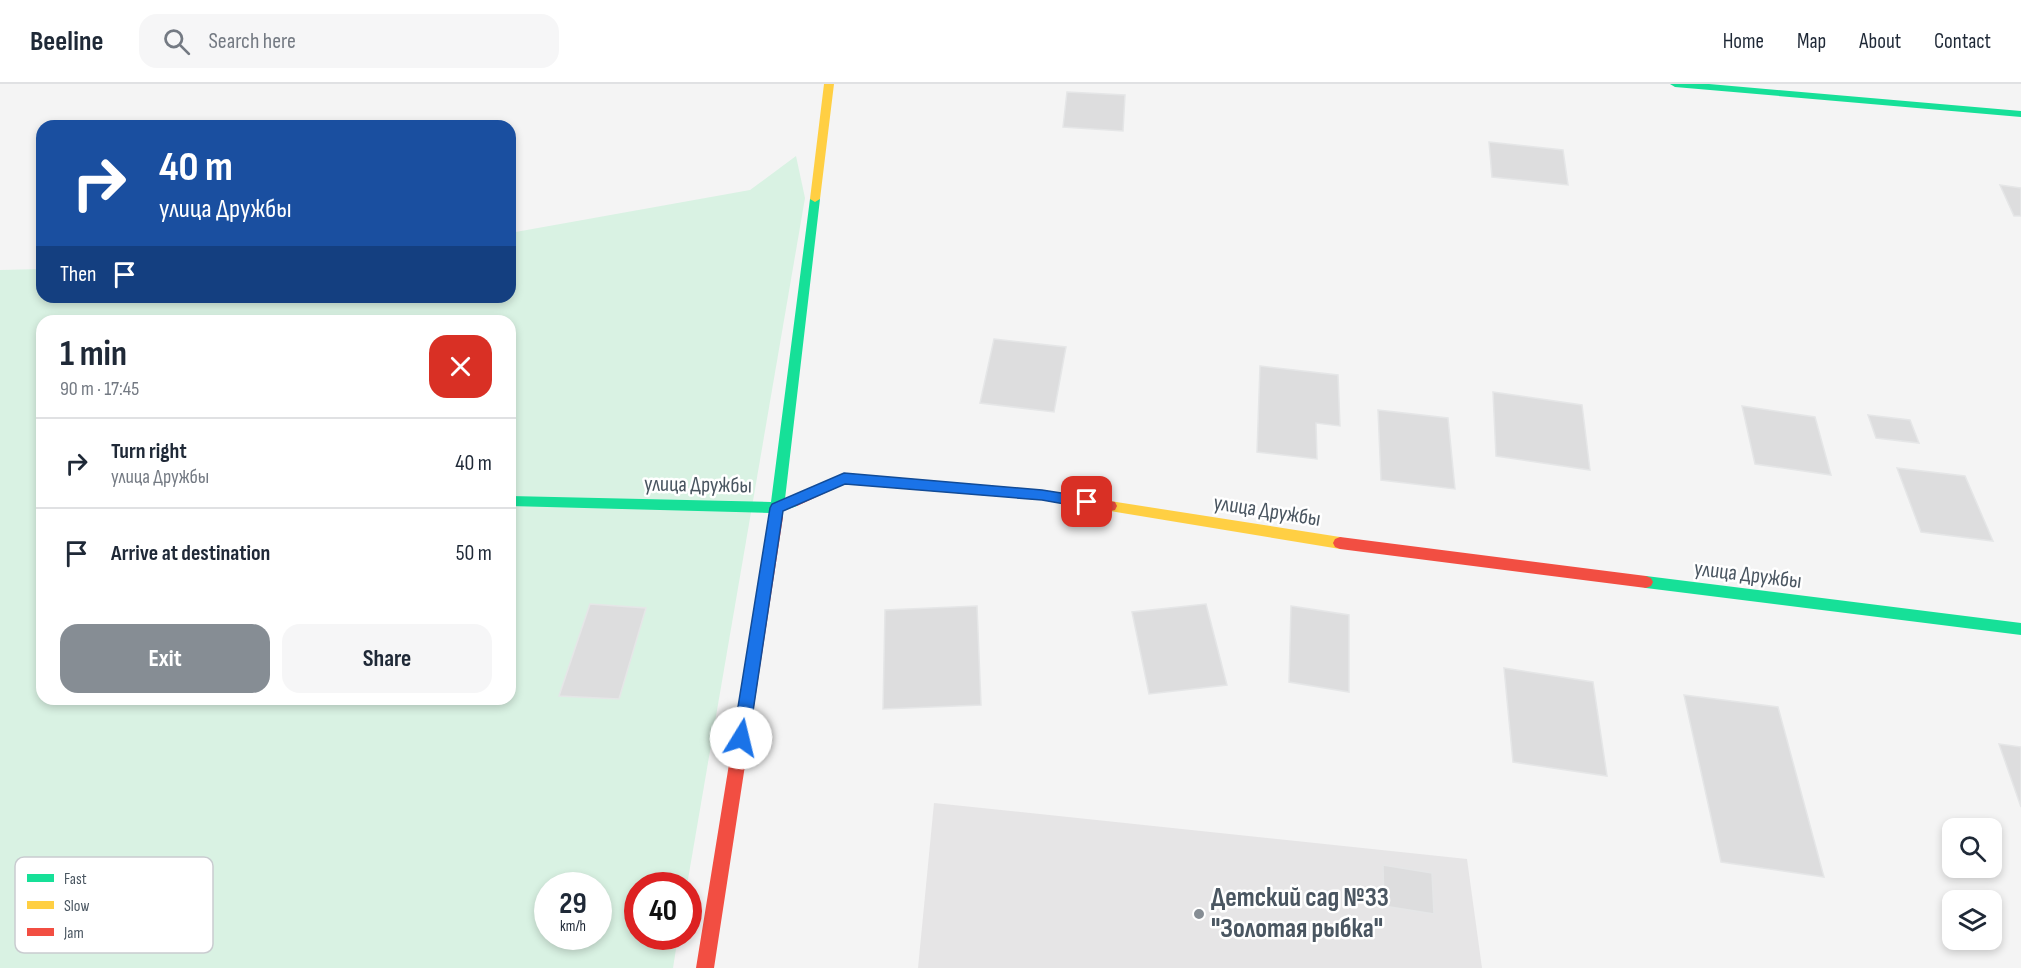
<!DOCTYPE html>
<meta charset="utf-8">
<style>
:root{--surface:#fff;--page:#f6f6f7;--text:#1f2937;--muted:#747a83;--line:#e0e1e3;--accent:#868d94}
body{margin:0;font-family:"Sofia Sans Condensed",sans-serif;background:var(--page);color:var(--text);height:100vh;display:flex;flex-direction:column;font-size:22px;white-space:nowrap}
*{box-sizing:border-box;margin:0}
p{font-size:20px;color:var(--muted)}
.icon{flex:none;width:33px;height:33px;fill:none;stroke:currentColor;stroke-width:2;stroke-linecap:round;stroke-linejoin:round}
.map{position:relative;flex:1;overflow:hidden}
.drawer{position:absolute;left:36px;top:231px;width:480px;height:390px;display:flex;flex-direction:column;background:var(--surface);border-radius:18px;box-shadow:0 3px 9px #0003}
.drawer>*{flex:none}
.guide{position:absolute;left:36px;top:36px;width:480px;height:183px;border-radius:18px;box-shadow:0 3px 9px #0003;background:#1a4fa0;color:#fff;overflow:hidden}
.controls{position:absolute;left:1942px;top:734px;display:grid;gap:12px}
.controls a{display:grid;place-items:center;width:60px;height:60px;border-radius:12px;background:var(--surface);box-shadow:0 3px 9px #0003;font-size:30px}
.speed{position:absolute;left:534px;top:788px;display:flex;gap:12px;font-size:30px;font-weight:700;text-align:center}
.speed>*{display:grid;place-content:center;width:78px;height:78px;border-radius:50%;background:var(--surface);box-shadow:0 3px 9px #0003;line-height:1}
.speed small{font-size:15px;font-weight:400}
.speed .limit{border:9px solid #d22;background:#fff;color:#111}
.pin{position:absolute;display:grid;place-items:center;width:51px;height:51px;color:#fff;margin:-26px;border-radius:12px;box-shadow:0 3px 9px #0006}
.me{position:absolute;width:66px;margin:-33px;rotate:9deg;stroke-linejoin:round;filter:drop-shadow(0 0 4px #0008)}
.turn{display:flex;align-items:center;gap:21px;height:126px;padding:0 24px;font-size:27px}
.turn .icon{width:78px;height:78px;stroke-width:2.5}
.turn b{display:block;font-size:42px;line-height:51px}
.then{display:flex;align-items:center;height:57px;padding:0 24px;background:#0003;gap:12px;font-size:22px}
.round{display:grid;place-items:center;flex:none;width:63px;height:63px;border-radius:18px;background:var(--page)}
.headline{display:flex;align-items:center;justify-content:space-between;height:102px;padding:0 24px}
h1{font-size:36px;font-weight:700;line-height:45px}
.primary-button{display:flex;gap:12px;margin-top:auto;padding:12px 24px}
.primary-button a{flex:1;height:69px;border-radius:18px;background:var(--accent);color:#fff;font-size:24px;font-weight:700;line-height:69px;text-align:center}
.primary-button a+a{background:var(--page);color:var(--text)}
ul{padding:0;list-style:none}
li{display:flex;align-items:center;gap:18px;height:90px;padding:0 24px;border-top:2px solid var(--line)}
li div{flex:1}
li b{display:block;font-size:22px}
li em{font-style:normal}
header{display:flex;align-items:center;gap:36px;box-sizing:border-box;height:84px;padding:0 30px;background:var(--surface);border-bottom:2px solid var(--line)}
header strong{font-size:28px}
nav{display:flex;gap:33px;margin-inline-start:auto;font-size:21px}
.search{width:420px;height:54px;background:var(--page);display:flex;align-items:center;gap:15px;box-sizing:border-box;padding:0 21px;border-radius:18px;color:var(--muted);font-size:22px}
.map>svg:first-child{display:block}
.education{fill:#e6e5e6}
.green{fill:#d9f2e3;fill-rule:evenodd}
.building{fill:#ddddde;stroke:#e5e6e7;stroke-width:1.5}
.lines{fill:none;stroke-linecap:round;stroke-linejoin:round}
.fast{fill:#16e098;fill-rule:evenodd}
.slow{fill:#ffcf43;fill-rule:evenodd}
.jam{fill:#f24e42;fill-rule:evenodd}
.route{fill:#1a73e8;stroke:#114b97;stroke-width:1.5}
.poi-dot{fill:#868d94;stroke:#fff;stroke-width:2}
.labels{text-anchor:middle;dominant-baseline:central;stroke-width:5;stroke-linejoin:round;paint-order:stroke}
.street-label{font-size:22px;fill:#4a5661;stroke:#fff}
.near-poi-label{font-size:27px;font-weight:bold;fill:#4a5661;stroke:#fff;text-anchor:start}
.key{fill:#fff;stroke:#c9ccd0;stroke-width:1.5}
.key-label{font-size:16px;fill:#4a5661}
</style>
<header>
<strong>Beeline</strong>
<div class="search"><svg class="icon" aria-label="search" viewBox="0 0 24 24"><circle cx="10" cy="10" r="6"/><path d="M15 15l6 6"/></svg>Search here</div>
<nav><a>Home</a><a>Map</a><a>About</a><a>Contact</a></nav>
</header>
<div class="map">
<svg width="2021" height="884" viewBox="0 0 2021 884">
<rect width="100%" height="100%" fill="#f4f4f4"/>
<path class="education" d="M 934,719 L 1467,775 L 1482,884 L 918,884 Z"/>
<path class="green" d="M 796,72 L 805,114 L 687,801 L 638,801 L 638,852 L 678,852 L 673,884 L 0,884 L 0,186 L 42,185 L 42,213 L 510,213 L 510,149 L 750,106 ZM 42,237 L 510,237 L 510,615 L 42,615 ZM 548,801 L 598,801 L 598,852 L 548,852 Z"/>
<path class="building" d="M 1067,8 L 1125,11 L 1123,47 L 1063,43 Z
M 1489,58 L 1563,66 L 1568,101 L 1492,93 Z
M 2000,101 L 2021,104 L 2021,132 L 2014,132 Z
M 994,255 L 1066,263 L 1054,328 L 980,319 Z
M 1260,282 L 1338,291 L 1340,342 L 1316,339 L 1317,375 L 1257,368 Z
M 1493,308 L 1582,321 L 1590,386 L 1496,372 Z
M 1742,322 L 1815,333 L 1831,391 L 1755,380 Z
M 1378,326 L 1448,334 L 1455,405 L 1381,396 Z
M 1868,331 L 1910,336 L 1919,359 L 1876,354 Z
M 1897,384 L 1965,392 L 1993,457 L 1921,448 Z
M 590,520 L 646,524 L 619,615 L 559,612 Z
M 1206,520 L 1227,601 L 1149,610 L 1132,528 Z
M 977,522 L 981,621 L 883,625 L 885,526 Z
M 1291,522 L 1349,531 L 1349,608 L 1289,598 Z
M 1504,584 L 1593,598 L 1607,692 L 1513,678 Z
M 1684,611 L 1778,623 L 1824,793 L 1721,778 Z
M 1999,660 L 2021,663 L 2021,723 Z
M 1383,781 L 1432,789 L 1434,830 L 1384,822 Z"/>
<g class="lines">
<path class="fast" d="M 1670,0 L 1709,0 L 2021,27 L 2021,33 L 1675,3 Z
M 815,112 L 820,115 L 785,415 L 792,413 L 797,414 L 799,418 L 797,422 L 783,427 L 781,437 L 771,437 L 770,429 L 510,422 L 510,412 L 771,418 L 810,115 Z
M 1646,492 L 2021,539 L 2021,551 L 1646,504 L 1641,502 L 1639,498 L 1641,494 Z"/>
<path class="slow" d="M 824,0 L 834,0 L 820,115 L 815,118 L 810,115 Z
M 1110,417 L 1340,453 L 1345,455 L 1347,459 L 1345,463 L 1340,465 L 1110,427 L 1105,426 L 1103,422 L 1105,418 Z"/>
<path class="jam" d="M 844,390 L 1042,406 L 1110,417 L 1115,418 L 1117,422 L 1115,426 L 1110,427 L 1042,416 L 845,400 L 797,422 L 787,422 L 785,418 L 787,414 Z
M 776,428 L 781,429 L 783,433 L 714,884 L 696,884 L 769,433 L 771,429 Z
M 1340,453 L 1646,492 L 1651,494 L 1653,498 L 1651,502 L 1646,504 L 1340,465 L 1335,463 L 1333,459 L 1335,455 Z"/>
</g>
<path class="route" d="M 844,389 L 1042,406 L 1087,413 L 1094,418 L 1087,424 L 1042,416 L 845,400 L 783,427 L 749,654 L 747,659 L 741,661 L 736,659 L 733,654 L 770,424 L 772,420 Z"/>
<circle class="poi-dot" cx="1199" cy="830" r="6"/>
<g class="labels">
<g class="street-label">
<text transform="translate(698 401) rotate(1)">улица Дружбы</text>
<text transform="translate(1267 427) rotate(9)">улица Дружбы</text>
<text transform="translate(1748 491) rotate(7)">улица Дружбы</text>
</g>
<g class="near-poi-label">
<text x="1211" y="814">Детский сад №33<tspan x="1211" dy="31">"Золотая рыбка"</tspan></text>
</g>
</g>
<rect x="15" y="773" width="198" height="96" rx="9" class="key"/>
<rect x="27" y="790" width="27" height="8" fill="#16e098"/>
<rect x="27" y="817" width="27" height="8" fill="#ffcf43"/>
<rect x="27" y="844" width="27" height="8" fill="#f24e42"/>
<g class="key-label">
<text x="64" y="800">Fast</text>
<text x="64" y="827">Slow</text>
<text x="64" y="854">Jam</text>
</g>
</svg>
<div class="controls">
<a><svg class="icon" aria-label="search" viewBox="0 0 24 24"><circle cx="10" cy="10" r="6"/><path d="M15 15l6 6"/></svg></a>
<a><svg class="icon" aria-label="layers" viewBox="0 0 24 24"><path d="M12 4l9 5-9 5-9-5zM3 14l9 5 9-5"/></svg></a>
</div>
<div class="speed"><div>29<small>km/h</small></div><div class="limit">40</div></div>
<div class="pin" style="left:1087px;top:418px;background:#d93025"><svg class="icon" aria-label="arrive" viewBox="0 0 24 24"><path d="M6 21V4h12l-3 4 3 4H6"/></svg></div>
<svg class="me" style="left:741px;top:654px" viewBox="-20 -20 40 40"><circle r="19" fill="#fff"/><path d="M0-13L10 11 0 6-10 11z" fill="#1a73e8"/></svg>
<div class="guide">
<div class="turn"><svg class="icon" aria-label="right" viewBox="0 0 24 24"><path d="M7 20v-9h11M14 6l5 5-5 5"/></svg><div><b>40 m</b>улица Дружбы</div></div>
<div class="then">Then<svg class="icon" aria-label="arrive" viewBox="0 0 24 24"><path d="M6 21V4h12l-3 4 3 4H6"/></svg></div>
</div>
<section class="drawer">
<div class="headline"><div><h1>1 min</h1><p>90 m · 17:45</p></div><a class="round" style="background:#d93025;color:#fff"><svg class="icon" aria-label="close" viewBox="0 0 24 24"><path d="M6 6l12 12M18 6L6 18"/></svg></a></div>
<ul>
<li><svg class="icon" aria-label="right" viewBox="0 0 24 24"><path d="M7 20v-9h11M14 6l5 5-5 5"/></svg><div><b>Turn right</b><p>улица Дружбы</p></div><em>40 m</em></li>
<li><svg class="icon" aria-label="arrive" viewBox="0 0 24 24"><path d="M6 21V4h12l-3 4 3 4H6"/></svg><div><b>Arrive at destination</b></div><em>50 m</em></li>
</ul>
<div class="primary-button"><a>Exit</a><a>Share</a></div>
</section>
</div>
